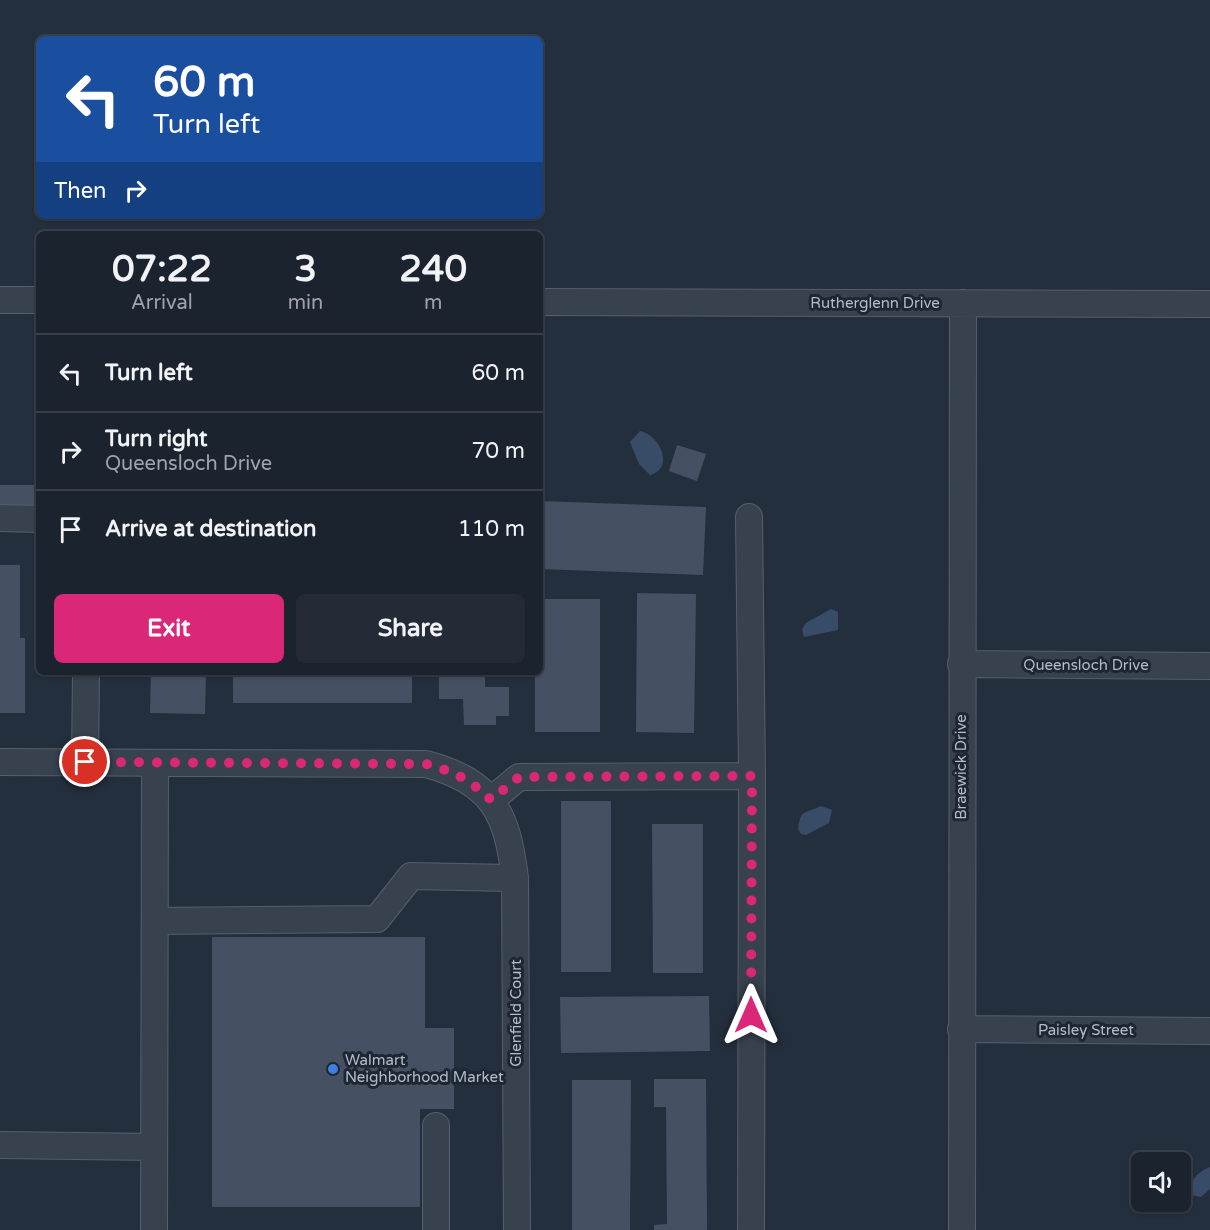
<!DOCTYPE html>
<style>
:root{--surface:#1b232e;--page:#242b36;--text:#f1f3f6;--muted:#a0a4aa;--line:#39404a;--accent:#db2777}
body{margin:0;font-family:"Varela Round",sans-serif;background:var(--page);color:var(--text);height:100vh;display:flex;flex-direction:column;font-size:22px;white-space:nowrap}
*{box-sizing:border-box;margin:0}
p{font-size:20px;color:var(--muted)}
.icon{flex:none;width:33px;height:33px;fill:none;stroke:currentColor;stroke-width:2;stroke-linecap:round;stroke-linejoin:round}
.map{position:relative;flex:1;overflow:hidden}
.details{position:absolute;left:36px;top:231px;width:507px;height:444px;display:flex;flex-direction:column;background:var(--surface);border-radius:9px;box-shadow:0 2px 4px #0004,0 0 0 2px var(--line)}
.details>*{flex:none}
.hud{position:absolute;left:36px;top:36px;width:507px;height:183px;border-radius:9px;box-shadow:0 2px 4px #0004,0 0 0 2px var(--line);background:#1a4fa0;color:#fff;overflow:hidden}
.controls{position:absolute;left:1131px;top:1152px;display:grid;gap:12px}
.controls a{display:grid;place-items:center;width:60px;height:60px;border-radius:9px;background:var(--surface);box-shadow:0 2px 4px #0004,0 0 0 2px var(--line);font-size:30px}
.pin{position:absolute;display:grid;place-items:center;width:51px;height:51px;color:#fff;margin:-26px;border:3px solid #fff;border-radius:50%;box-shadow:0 2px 6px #0007}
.me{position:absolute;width:66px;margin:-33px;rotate:0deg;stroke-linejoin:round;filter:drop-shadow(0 0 4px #0008)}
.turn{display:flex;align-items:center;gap:21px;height:126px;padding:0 18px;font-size:27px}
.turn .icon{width:78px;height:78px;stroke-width:2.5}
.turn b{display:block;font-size:42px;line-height:51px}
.then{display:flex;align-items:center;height:57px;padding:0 18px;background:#0003;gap:12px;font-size:22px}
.eta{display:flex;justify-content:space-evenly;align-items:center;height:102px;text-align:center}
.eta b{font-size:36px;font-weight:800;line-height:42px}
.primary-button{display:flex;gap:12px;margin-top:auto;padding:12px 18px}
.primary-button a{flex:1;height:69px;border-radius:9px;background:var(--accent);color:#fff;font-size:24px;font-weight:800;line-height:69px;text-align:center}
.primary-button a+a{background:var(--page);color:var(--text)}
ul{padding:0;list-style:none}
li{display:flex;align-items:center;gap:18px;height:78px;padding:0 18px;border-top:2px solid var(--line)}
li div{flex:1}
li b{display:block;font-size:22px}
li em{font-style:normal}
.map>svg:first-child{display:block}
.water{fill:#394c67}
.building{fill:#455162}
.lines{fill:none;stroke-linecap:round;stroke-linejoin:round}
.minor-casing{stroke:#565f6c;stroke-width:28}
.minor{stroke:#38414e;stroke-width:26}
.route{stroke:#db2777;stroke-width:10;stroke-dasharray:0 18}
.shop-dot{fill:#3f7fe0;stroke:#1d2633;stroke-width:2}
.labels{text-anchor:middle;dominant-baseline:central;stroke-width:6;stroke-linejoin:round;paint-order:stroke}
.street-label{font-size:15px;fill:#b4bcc9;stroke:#1d2633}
.poi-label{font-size:15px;fill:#b4bcc9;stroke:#1d2633;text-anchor:start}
</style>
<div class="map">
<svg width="1210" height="1230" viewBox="0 0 1210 1230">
<rect width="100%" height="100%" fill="#242f3e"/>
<path class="water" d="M 640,431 C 660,435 675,468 650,475 L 639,464 L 630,442 Z
M 831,609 L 838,612 L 838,630 L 804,637 L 802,629 L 806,623 Z
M 821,806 L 832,810 L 829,823 L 806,835 L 801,834 L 798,829 C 801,808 805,814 821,806 Z
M 1210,1167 L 1210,1189 L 1201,1197 L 1191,1195 C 1186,1183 1199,1171 1210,1167 Z"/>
<path class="building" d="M 677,445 L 706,454 L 697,481 L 669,471 Z
M 0,485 L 39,485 L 39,510 L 0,510 Z
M 540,501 L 706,507 L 703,575 L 540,569 Z
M 0,565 L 20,565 L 20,638 L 25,638 L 25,713 L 0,713 Z
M 637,593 L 696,594 L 694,733 L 636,732 Z
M 540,599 L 600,599 L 600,732 L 535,732 L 535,672 L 540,672 Z
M 151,672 L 206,672 L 205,714 L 150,713 Z
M 233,672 L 412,672 L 412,703 L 233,703 Z
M 439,672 L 485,672 L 485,687 L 509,687 L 509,716 L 496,716 L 496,725 L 464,725 L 463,699 L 439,699 Z
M 561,801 L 611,801 L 611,972 L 561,972 Z
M 652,824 L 703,824 L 703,973 L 653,973 Z
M 212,937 L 425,937 L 425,1028 L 454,1028 L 454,1109 L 420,1109 L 420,1207 L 212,1207 Z
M 709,996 L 710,1051 L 561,1053 L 560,997 Z
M 654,1079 L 706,1079 L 707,1230 L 654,1230 L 654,1225 L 667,1224 L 666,1107 L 654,1107 Z
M 572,1080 L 631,1080 L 630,1230 L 572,1230 Z"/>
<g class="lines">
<g class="minor-casing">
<path id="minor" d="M 0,300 L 39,300
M 540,302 L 1210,304
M 749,517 L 752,776 L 751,1230
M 0,518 L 39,519
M 961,664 L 1210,666
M 0,762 L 426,764 C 492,782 507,812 515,878 L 517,1230
M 85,762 L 86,672
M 491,800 L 519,777 L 752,776
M 155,921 L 377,919 L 411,876 L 515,878
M 961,1029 L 1210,1031
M 436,1126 L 436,1230
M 0,1145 L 154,1147
M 154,1230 L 155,763
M 962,1230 L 963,303"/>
</g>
<use href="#minor" class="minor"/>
</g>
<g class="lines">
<path class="route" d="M 85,762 L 426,764 C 455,772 469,779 491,800 L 519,777 L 752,776 L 751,1015"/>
</g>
<circle class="shop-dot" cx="333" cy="1069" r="6"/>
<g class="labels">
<g class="street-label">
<text x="875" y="303">Rutherglenn Drive</text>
<text x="1086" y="665">Queensloch Drive</text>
<text transform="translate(961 767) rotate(-90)">Braewick Drive</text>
<text transform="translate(516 1013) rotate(-90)">Glenfield Court</text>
<text x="1086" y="1030">Paisley Street</text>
</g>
<g class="poi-label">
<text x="345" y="1060">Walmart<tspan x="345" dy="17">Neighborhood Market</tspan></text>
</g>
</g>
</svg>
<div class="controls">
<a><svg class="icon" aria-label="sound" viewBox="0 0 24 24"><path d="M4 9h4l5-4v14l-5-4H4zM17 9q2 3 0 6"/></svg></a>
</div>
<div class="pin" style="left:85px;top:762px;background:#d93025"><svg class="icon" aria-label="arrive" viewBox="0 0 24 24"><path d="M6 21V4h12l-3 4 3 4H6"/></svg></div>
<svg class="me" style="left:751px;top:1015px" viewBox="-20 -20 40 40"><path d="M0-17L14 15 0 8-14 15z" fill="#db2777" stroke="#fff" stroke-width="4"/></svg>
<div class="hud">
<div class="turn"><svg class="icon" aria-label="left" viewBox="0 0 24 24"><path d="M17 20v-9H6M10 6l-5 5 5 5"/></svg><div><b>60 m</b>Turn left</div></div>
<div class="then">Then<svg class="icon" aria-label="right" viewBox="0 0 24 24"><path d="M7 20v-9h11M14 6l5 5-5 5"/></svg></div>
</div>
<section class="details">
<div class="eta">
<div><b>07:22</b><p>Arrival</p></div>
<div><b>3</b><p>min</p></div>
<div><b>240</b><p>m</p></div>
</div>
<ul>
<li><svg class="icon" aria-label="left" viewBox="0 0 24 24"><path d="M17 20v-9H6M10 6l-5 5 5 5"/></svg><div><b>Turn left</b></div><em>60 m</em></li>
<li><svg class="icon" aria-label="right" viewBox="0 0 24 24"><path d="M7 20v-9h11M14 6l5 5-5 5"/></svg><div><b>Turn right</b><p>Queensloch Drive</p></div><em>70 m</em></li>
<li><svg class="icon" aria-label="arrive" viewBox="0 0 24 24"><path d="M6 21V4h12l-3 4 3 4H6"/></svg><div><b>Arrive at destination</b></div><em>110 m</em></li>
</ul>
<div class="primary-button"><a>Exit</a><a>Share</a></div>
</section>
</div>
